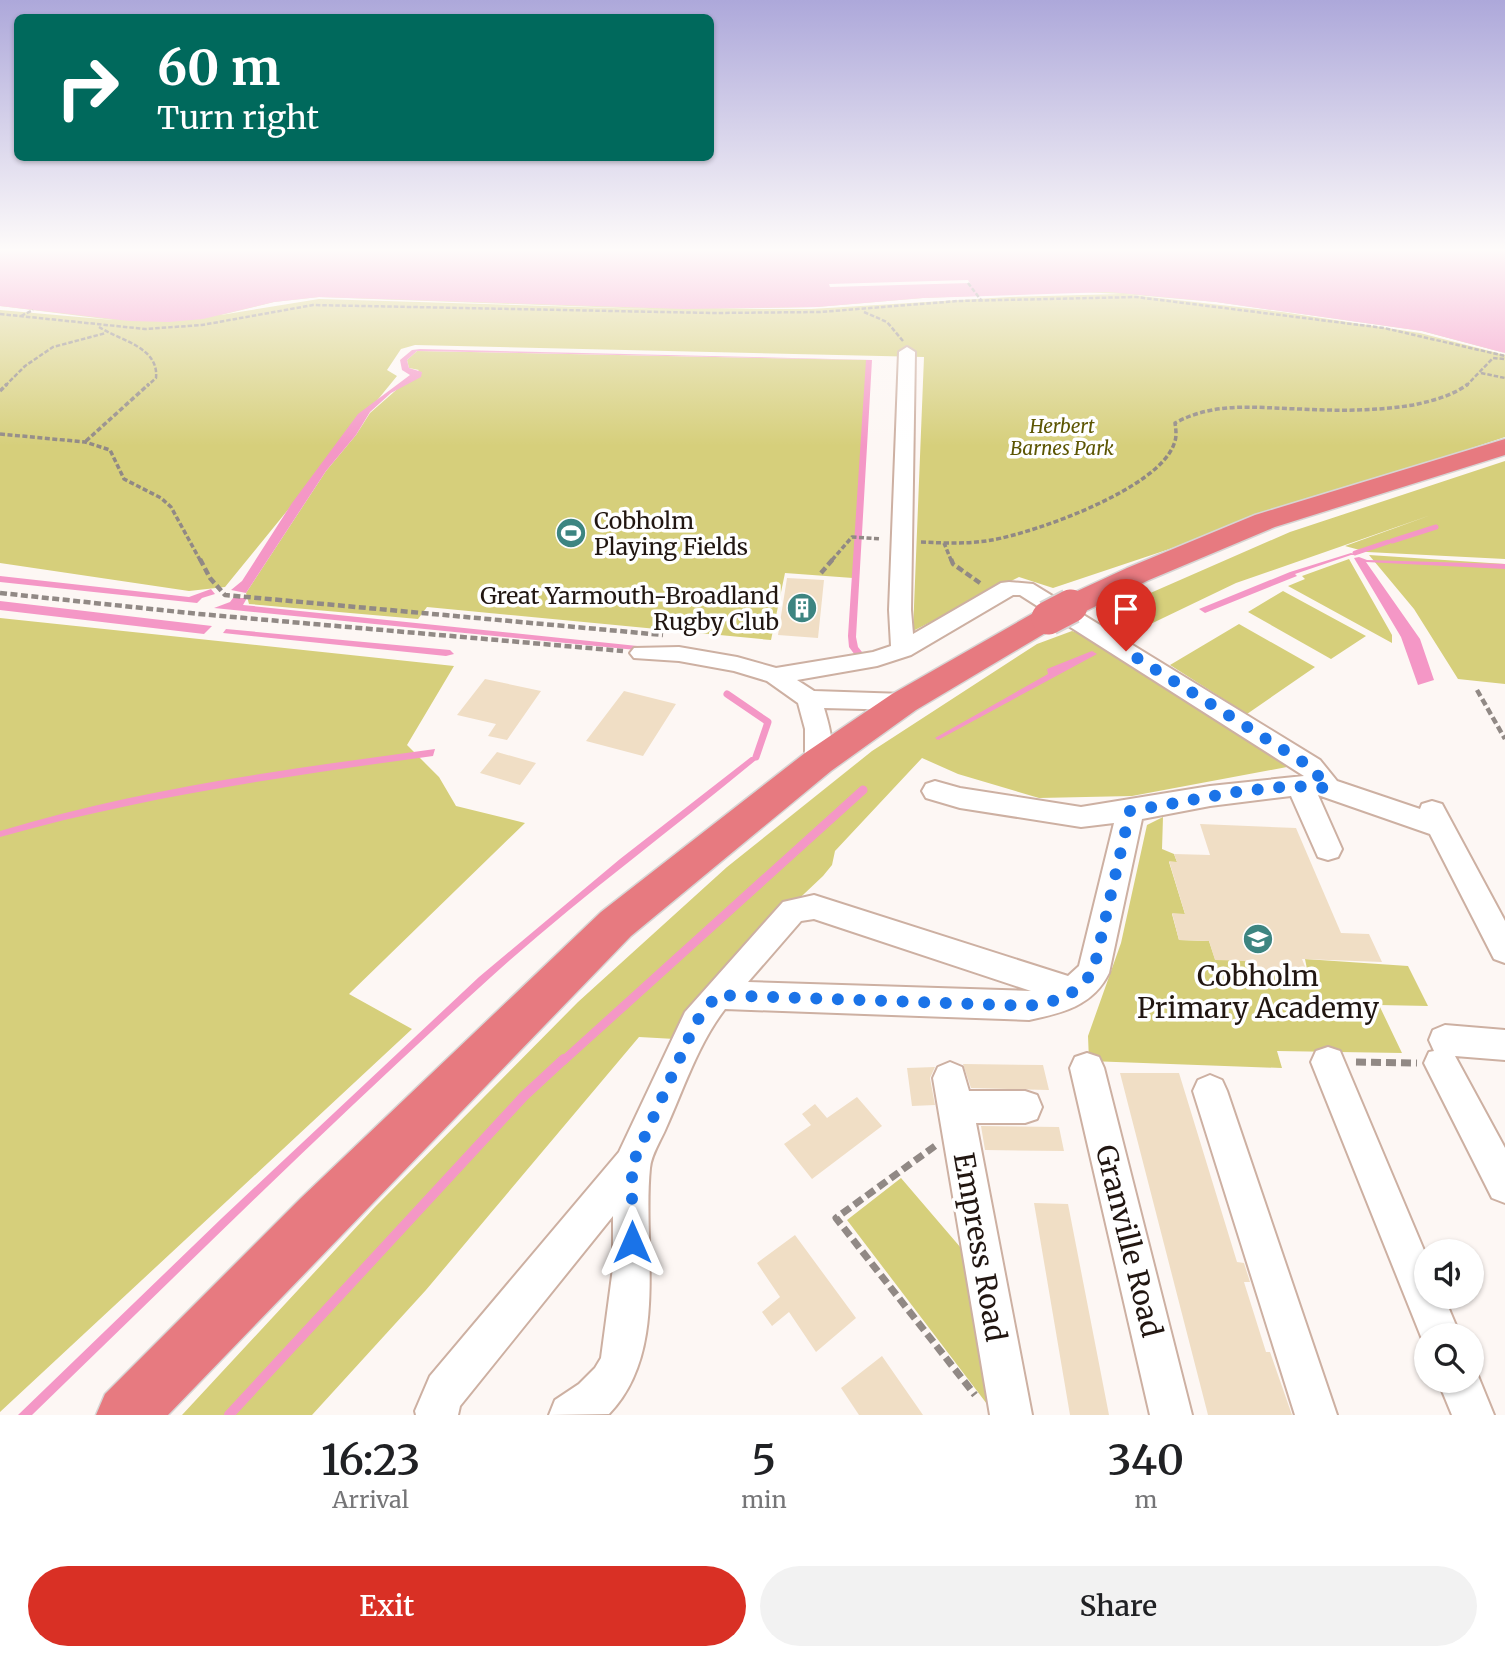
<!DOCTYPE html>
<style>
:root{--surface:#fff;--page:#f2f2f2;--text:#202124;--muted:#757577;--accent:#d93025}
body{margin:0;font-family:Merriweather,serif;background:var(--page);color:var(--text);height:100vh;display:flex;flex-direction:column;font-size:26px;white-space:nowrap}
*{box-sizing:border-box;margin:0}
p{font-size:23px;color:var(--muted)}
.icon{flex:none;width:38px;height:38px;fill:none;stroke:currentColor;stroke-width:2;stroke-linecap:round;stroke-linejoin:round}
.map{position:relative;height:1415px;overflow:hidden}
.sheet{display:flex;flex-direction:column;background:var(--surface);flex:1}
.sheet>*{flex:none}
.hud{position:absolute;left:14px;top:14px;width:700px;height:147px;border-radius:10px;box-shadow:0 2px 5px #0004;background:#00695c;color:#fff;overflow:hidden}
.controls{position:absolute;left:1414px;top:1239px;display:grid;gap:14px}
.controls a{display:grid;place-items:center;width:70px;height:70px;border-radius:50%;background:var(--surface);box-shadow:0 2px 5px #0004;font-size:35px}
.pin{position:absolute;display:grid;place-items:center;width:60px;height:60px;color:#fff;margin:-72px -30px;border-radius:50% 50% 50% 0;rotate:-45deg;box-shadow:0 0 7px #0007}
.pin .icon{rotate:45deg}
.me{position:absolute;width:77px;margin:-38px;rotate:0deg;stroke-linejoin:round;filter:drop-shadow(0 0 5px #0008)}
.turn{display:flex;align-items:center;gap:24px;height:147px;padding:0 28px;font-size:32px}
.turn .icon{width:91px;height:91px;stroke-width:2.5}
.turn b{display:block;font-size:49px;line-height:60px}
.eta{display:flex;justify-content:space-evenly;align-items:center;height:119px;text-align:center}
.eta b{font-size:42px;font-weight:600;line-height:49px}
.primary-button{display:flex;gap:14px;margin-top:auto;padding:14px 28px}
.primary-button a{flex:1;height:80px;border-radius:42px;background:var(--accent);color:#fff;font-size:28px;font-weight:600;line-height:80px;text-align:center}
.primary-button a+a{background:var(--page);color:var(--text)}
.map>svg:first-child{display:block}
.green{fill:#d6cf7b;fill-rule:evenodd}
.water{fill:#f497c6}
.pier{fill:#fdf7f4}
.lines{fill:none;stroke-linecap:round;stroke-linejoin:round}
.stream-far3{stroke:#f497c6;stroke-width:5}
.stream-far2{stroke:#f497c6;stroke-width:7}
.stream-far1{stroke:#f497c6;stroke-width:9}
.stream{stroke:#f497c6;stroke-width:10}
.building{fill:#f0dec5}
.minor-casing{stroke:#cdb0a2;stroke-width:4}
.highway-casing{stroke:#d7d5d4;stroke-width:3}
.path-far3{stroke:#918985;stroke-width:2.5;stroke-dasharray:4.5 2;stroke-linecap:butt}
.path-far2{stroke:#918985;stroke-width:3.5;stroke-dasharray:5 2.5;stroke-linecap:butt}
.path-far1{stroke:#918985;stroke-width:4.5;stroke-dasharray:7 3.5;stroke-linecap:butt}
.path{stroke:#918985;stroke-width:7;stroke-dasharray:10 5;stroke-linecap:butt}
.minor{fill:#fff;fill-rule:evenodd}
.highway{fill:#e77a80;fill-rule:evenodd}
.highway-bridge-casing{stroke:#d7d5d4;stroke-width:37;stroke-linecap:butt}
.highway-bridge{stroke:#e77a80;stroke-width:33}
.route{stroke:#1a73e8;stroke-width:12;stroke-dasharray:0 21.6}
.labels{text-anchor:middle;dominant-baseline:central;stroke-width:7;stroke-linejoin:round;paint-order:stroke}
.far-park-label{font-size:19px;font-style:italic;fill:#5d5604;stroke:#fff}
.poi-label{font-size:23px;fill:#211611;stroke:#fff;text-anchor:start}
.near-poi-label{font-size:28px;fill:#211611;stroke:#fff}
.near-street-label{font-size:28px;fill:#211611;stroke:#fff}
</style>
<div class="map">
<svg width="1505" height="1415" viewBox="0 0 1505 1415">
<rect width="100%" height="100%" fill="#fdf7f4"/>
<path class="green" d="M 1073,287 L 1251,296 L 1467,339 L 1505,353 L 1422,331 L 1216,302 L 1123,294 L 1282,312 L 1420,333 L 1505,355 L 1505,437 L 1053,588 L 1019,577 L 913,631 L 924,357 L 415,345 L 401,349 L 387,370 L 397,376 L 225,587 L 189,591 L 0,563 L 0,310 L 113,320 L 0,306 L 0,296 L 282,297 ZM 1080,292 L 1122,294 L 1009,297 L 811,309 L 714,309 L 817,307 L 923,298 ZM 319,297 L 677,310 L 319,299 L 221,315 L 274,302 Z
M 417,351 L 867,360 L 853,578 L 785,573 L 771,640 L 427,607 L 418,619 L 249,604 L 246,593 L 326,471 L 356,435 L 370,413 L 419,370 L 409,368 L 407,360 Z
M 1505,461 L 1505,559 L 1367,552 L 1345,546 L 1431,515 L 1236,583 L 1136,631 L 1121,632 L 1102,625 L 1107,612 L 1290,532 Z
M 1369,555 L 1505,564 L 1505,684 L 1458,679 L 1414,609 Z
M 1349,559 L 1392,635 L 1392,643 L 1288,586 L 1305,579 L 1302,576 Z
M 1283,591 L 1366,636 L 1331,659 L 1248,612 Z
M 0,618 L 454,666 L 407,745 L 439,777 L 456,806 L 525,823 L 349,994 L 412,1029 L 0,1412 Z
M 1239,624 L 1315,667 L 1247,714 L 1170,665 Z
M 1072,631 L 1093,638 L 1289,758 L 1287,767 L 1132,796 L 1039,798 L 958,774 L 922,758 L 835,851 L 832,865 L 823,876 L 710,983 L 675,1039 L 639,1037 L 426,1290 L 312,1415 L 182,1415 L 375,1207 L 578,1002 L 727,867 L 872,751 L 1037,644 Z
M 1163,817 L 1162,849 L 1174,854 L 1177,862 L 1169,862 L 1185,914 L 1172,914 L 1179,940 L 1209,941 L 1215,959 L 1249,961 L 1253,972 L 1308,974 L 1305,959 L 1408,966 L 1428,1006 L 1379,1005 L 1402,1053 L 1277,1051 L 1282,1068 L 1089,1061 L 1088,1036 L 1121,943 L 1147,825 Z
M 901,1178 L 967,1255 L 990,1408 L 847,1220 Z"/>
<path class="water" d="M 0,248 L 1505,248 L 1505,353 L 1422,331 L 1216,302 L 1109,292 L 923,298 L 817,307 L 684,309 L 319,297 L 274,302 L 203,319 L 169,322 L 129,321 L 0,306 Z
M 420,349 L 872,360 L 856,637 L 858,647 L 866,657 L 858,659 L 849,647 L 848,636 L 866,360 L 417,351 L 407,360 L 409,368 L 422,372 L 421,377 L 391,393 L 370,412 L 356,435 L 326,471 L 246,593 L 231,590 L 242,581 L 292,503 L 358,414 L 410,375 L 402,370 L 400,360 L 412,350 Z
M 1351,553 L 1357,555 L 1351,555 L 1295,574 L 1297,576 L 1205,613 L 1199,609 L 1290,572 Z
M 1359,557 L 1367,560 L 1505,564 L 1505,569 L 1366,562 L 1420,639 L 1434,680 L 1418,685 L 1401,637 L 1354,558 Z
M 0,576 L 189,597 L 211,589 L 215,594 L 202,598 L 197,603 L 0,582 Z
M 233,598 L 247,598 L 243,605 L 647,647 L 646,651 L 214,608 L 230,602 Z
M 0,601 L 212,626 L 204,634 L 0,610 Z
M 226,629 L 450,650 L 454,654 L 446,656 L 223,633 Z
M 1092,651 L 1097,654 L 938,740 L 935,738 L 1048,674 L 1047,669 Z
M 435,749 L 433,756 C 287,776 141,797 0,837 L 0,831 C 141,788 289,769 435,749 Z
M 751,757 L 756,757 L 756,760 C 668,833 576,900 491,977 C 334,1119 184,1268 32,1415 L 18,1415 L 222,1218 L 479,977 L 620,859 Z"/>
<path class="pier" d="M 968,280 L 970,283 L 830,287 L 829,284 Z"/>
<g class="lines">
<path class="stream-far3" d="M 1392,541 L 1436,527
M 1355,553 L 1388,542"/>
<path class="stream-far2" d="M 727,694 L 768,722 L 756,757"/>
<path class="stream-far1" d="M 563,1061 L 863,790"/>
<path class="stream" d="M 229,1415 L 524,1096 L 564,1059"/>
</g>
<path class="building" d="M 787,578 L 824,580 L 818,638 L 778,635 Z
M 485,679 L 541,691 L 507,740 L 488,736 L 496,724 L 457,715 Z
M 624,691 L 676,704 L 643,756 L 586,741 Z
M 497,752 L 536,763 L 520,785 L 480,773 Z
M 1200,824 L 1296,828 L 1341,933 L 1369,934 L 1382,962 L 1302,959 L 1308,974 L 1252,972 L 1249,961 L 1215,960 L 1209,941 L 1179,940 L 1172,913 L 1185,914 L 1169,861 L 1177,862 L 1174,854 L 1210,855 Z
M 963,1064 L 1043,1065 L 1049,1090 L 971,1088 Z
M 935,1067 L 930,1078 L 935,1105 L 912,1106 L 907,1068 Z
M 1120,1073 L 1179,1073 L 1237,1262 L 1244,1263 L 1250,1282 L 1244,1282 L 1266,1352 L 1270,1352 L 1292,1415 L 1208,1415 Z
M 857,1097 L 882,1126 L 812,1179 L 784,1144 L 811,1125 L 802,1114 L 815,1104 L 827,1118 Z
M 981,1126 L 1059,1127 L 1064,1151 L 985,1150 Z
M 1034,1203 L 1068,1204 L 1109,1415 L 1070,1415 Z
M 795,1235 L 856,1318 L 816,1352 L 789,1312 L 772,1326 L 762,1312 L 780,1297 L 757,1263 Z
M 882,1356 L 923,1415 L 859,1415 L 841,1388 Z"/>
<g class="lines">
<g class="minor-casing">
<path id="minor" d="M 907,347 L 915,352 L 911,610 L 913,634 L 1001,583 L 1009,582 L 1033,584 L 1320,760 L 1337,781 L 1420,809 L 1422,804 L 1432,801 L 1442,804 L 1505,921 L 1505,963 L 1494,959 L 1430,834 L 1318,795 L 1342,849 L 1338,857 L 1328,860 L 1318,857 L 1291,796 L 1210,806 L 1142,819 L 1109,973 C 1093,1006 1062,1013 1029,1020 L 725,1009 C 698,1044 684,1088 666,1128 C 661,1140 651,1155 650,1168 C 642,1247 670,1351 609,1414 L 549,1415 L 555,1400 L 579,1384 L 595,1368 L 601,1358 L 613,1268 L 613,1216 L 460,1406 L 458,1415 L 416,1415 L 415,1411 L 430,1376 L 619,1152 L 685,1012 L 783,902 L 814,895 L 1068,976 L 1079,966 L 1114,823 L 1081,827 L 960,808 L 926,798 L 922,791 L 926,784 L 935,781 L 960,788 L 1081,807 L 1210,786 L 1304,776 L 1020,595 L 1013,595 L 911,655 L 877,666 L 797,680 L 814,691 L 904,694 L 913,696 L 916,702 L 913,708 L 904,710 L 824,708 C 829,725 837,751 827,768 L 818,771 L 809,768 L 805,762 L 805,729 L 798,703 L 767,681 L 734,671 L 679,661 L 634,658 L 630,653 L 634,648 L 679,647 L 737,657 L 776,668 L 873,652 L 891,646 L 889,610 L 899,352 ZM 814,919 L 1031,991 L 748,982 L 801,921 Z
M 1445,1025 L 1505,1030 L 1505,1060 L 1455,1056 L 1505,1148 L 1505,1203 L 1492,1198 L 1424,1063 L 1429,1052 L 1434,1051 L 1429,1040 L 1433,1030 Z
M 1328,1047 L 1340,1051 L 1426,1255 L 1426,1297 L 1444,1297 L 1460,1335 L 1426,1335 L 1426,1349 L 1311,1062 L 1316,1051 Z
M 1087,1053 L 1099,1057 L 1104,1068 L 1192,1415 L 1150,1415 L 1070,1068 L 1075,1057 Z
M 950,1062 L 962,1067 L 969,1091 L 1025,1091 L 1037,1095 L 1042,1107 L 1037,1119 L 1025,1123 L 976,1123 L 1032,1415 L 990,1415 L 933,1078 L 938,1067 Z
M 1210,1075 L 1222,1080 L 1227,1091 L 1337,1415 L 1295,1415 L 1193,1091 L 1198,1080 Z
M 1472,1366 L 1474,1366 L 1494,1415 L 1452,1415 L 1438,1381 L 1472,1381 Z"/>
</g>
<g class="highway-casing">
<path id="highway" d="M 1505,439 L 1505,455 L 1275,527 L 1149,580 L 1082,613 L 1071,615 L 1060,613 L 1064,618 L 1059,625 L 916,710 L 831,771 L 631,936 L 168,1415 L 96,1415 L 105,1394 L 301,1198 L 601,912 L 805,753 L 892,694 L 1037,611 L 1048,608 L 1059,611 L 1055,606 L 1060,599 L 1127,568 L 1255,515 Z"/>
</g>
<path class="path-far3" d="M 968,283 L 981,300
M 864,312 L 887,322 L 903,341
M 0,314 L 145,329 L 202,325 L 313,305 L 713,313 L 820,312 L 958,301 L 1136,297 L 1384,328 L 1505,356
M 21,316 L 33,310
M 99,327 C 121,341 159,347 156,378 L 147,386
M 1481,373 L 1505,378
M 5,386 L 25,366 L 53,347 L 106,333
M 1466,386 L 1493,358 L 1505,359"/>
<path class="path-far2" d="M 0,391 L 7,384
M 0,434 L 85,442 L 110,450 L 124,479 L 161,498 L 171,507 L 200,560
M 86,441 L 149,384
M 921,542 L 944,543 L 951,560
M 944,543 C 960,543 976,543 992,540 C 1037,532 1158,489 1174,444 C 1177,437 1176,430 1175,423 C 1216,401 1256,408 1301,409 C 1338,411 1376,411 1413,405 C 1432,401 1452,396 1468,384
M 832,560 L 852,537 L 881,539"/>
<path class="path-far1" d="M 200,559 L 210,578 L 225,595 L 663,635
M 951,559 L 953,564 L 980,583
M 821,573 L 833,559
M 0,593 L 199,614 L 623,651
M 1477,690 L 1505,739"/>
<path class="path" d="M 1356,1062 L 1417,1063
M 935,1146 L 836,1218 L 975,1395"/>
<use href="#minor" class="minor"/>
<use href="#highway" class="highway"/>
<g class="highway-bridge-casing">
<path id="highway-bridge" d="M 1048,618 L 1071,606"/>
</g>
<use href="#highway-bridge" class="highway-bridge"/>
</g>
<linearGradient id="sky" x2="0" y2="1"><stop stop-color="#ada8da"/><stop offset="0.56" stop-color="#fefbfa"/><stop offset="1" stop-color="#fefbfa" stop-opacity="0"/></linearGradient>
<rect width="1505" height="446" fill="url(#sky)"/>
<g class="lines">
<path class="route" d="M 632,1242 L 632,1165 L 696,1022 L 717,995 L 1029,1006 L 1066,998 L 1093,973 L 1130,811 L 1236,792 L 1290,786 L 1328,788 L 1311,767 L 1126,651"/>
</g>
<defs>
<g id="stadium-disc" transform="scale(1.575)"><circle r="9.5" fill="#3d8581" stroke="#fff"/><path d="M0-5a6.5 5 0 1 0 0 10a6.5 5 0 1 0 0-10ZM-3.5-1.8h7v3.6h-7Z" fill="#fff"/></g>
<g id="building-disc" transform="scale(1.575)"><circle r="9.5" fill="#3d8581" stroke="#fff"/><path d="M-4-6H4V6H1V3H-1V6H-4ZM-2.5-4.3h1.7v1.8h-1.7ZM.8-4.3h1.7v1.8H.8ZM-2.5-1h1.7V.8h-1.7ZM.8-1h1.7V.8H.8Z" fill="#fff"/></g>
<g id="school-disc" transform="scale(1.575)"><circle r="9.5" fill="#3d8581" stroke="#fff"/><path d="M0-5L7-2L0 1L-7-2ZM-4 1L0 2.5L4 1V4Q0 6-4 4Z" fill="#fff"/></g>
</defs>
<g fill-rule="evenodd">
<use href="#stadium-disc" x="571" y="533"/>
<use href="#building-disc" x="802" y="608"/>
<use href="#school-disc" x="1258" y="939"/>
</g>
<g class="labels">
<g class="far-park-label">
<text x="1062" y="426">Herbert<tspan x="1062" dy="22">Barnes Park</tspan></text>
</g>
<g class="poi-label">
<text x="594" y="520">Cobholm<tspan x="594" dy="26">Playing Fields</tspan></text>
<text x="779" y="595" text-anchor="end">Great Yarmouth-Broadland<tspan x="779" dy="26">Rugby Club</tspan></text>
</g>
<g class="near-poi-label">
<text x="1258" y="976">Cobholm<tspan x="1258" dy="32">Primary Academy</tspan></text>
</g>
<g class="near-street-label">
<text transform="translate(1129 1241) rotate(76)">Granville Road</text>
<text transform="translate(980 1247) rotate(80)">Empress Road</text>
</g>
</g>
</svg>
<div class="controls">
<a><svg class="icon" aria-label="sound" viewBox="0 0 24 24"><path d="M4 9h4l5-4v14l-5-4H4zM17 9q2 3 0 6"/></svg></a>
<a><svg class="icon" aria-label="search" viewBox="0 0 24 24"><circle cx="10" cy="10" r="6"/><path d="M15 15l6 6"/></svg></a>
</div>
<div class="pin" style="left:1126px;top:651px;background:#d93025"><svg class="icon" aria-label="arrive" viewBox="0 0 24 24"><path d="M6 21V4h12l-3 4 3 4H6"/></svg></div>
<svg class="me" style="left:632px;top:1242px" viewBox="-20 -20 40 40"><path d="M0-17L14 15 0 8-14 15z" fill="#1a73e8" stroke="#fff" stroke-width="4"/></svg>
<div class="hud">
<div class="turn"><svg class="icon" aria-label="right" viewBox="0 0 24 24"><path d="M7 20v-9h11M14 6l5 5-5 5"/></svg><div><b>60 m</b>Turn right</div></div>
</div>
</div>
<section class="sheet">
<div class="eta">
<div><b>16:23</b><p>Arrival</p></div>
<div><b>5</b><p>min</p></div>
<div><b>340</b><p>m</p></div>
</div>
<div class="primary-button"><a>Exit</a><a>Share</a></div>
</section>
